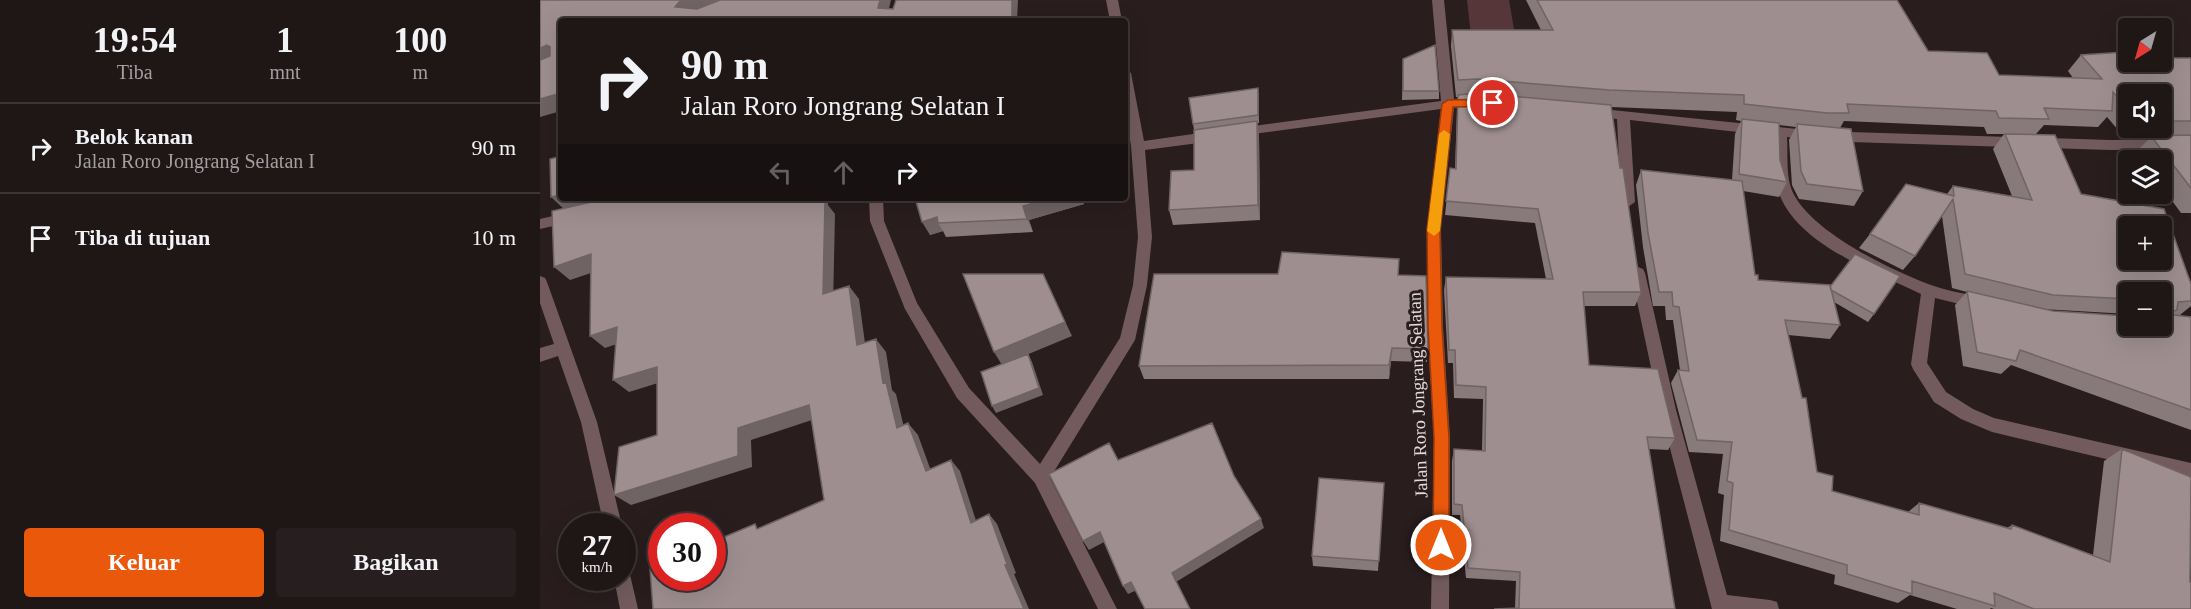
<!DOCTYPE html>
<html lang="id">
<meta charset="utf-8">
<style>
:root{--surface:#1f1616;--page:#271f1f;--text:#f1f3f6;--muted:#a19fa1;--line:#3c3535;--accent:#ea580c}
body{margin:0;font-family:"Times New Roman",serif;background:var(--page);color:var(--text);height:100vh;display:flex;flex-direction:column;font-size:22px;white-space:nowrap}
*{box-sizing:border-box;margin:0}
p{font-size:20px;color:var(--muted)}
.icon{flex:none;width:33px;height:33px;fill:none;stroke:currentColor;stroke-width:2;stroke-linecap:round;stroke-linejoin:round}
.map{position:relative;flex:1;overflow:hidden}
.drawer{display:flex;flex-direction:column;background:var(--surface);width:540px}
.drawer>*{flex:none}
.banner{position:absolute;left:18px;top:18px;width:570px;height:183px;border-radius:6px;box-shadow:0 6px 24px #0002,0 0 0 2px var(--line);background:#1f1616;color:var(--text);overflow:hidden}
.needle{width:39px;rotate:217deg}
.controls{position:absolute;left:1578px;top:18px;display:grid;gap:12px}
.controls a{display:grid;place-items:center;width:54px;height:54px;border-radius:6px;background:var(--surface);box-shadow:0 6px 24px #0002,0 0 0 2px var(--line);font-size:30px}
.speed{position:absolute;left:18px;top:513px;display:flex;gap:12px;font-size:30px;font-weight:700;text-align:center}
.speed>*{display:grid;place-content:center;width:78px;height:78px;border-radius:50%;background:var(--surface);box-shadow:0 6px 24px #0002,0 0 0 2px var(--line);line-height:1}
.speed small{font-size:15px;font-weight:400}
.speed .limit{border:9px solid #d22;background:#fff;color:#111}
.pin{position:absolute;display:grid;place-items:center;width:51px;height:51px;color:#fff;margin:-26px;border:3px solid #fff;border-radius:50%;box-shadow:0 2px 6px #0007}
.me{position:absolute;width:66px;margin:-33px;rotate:0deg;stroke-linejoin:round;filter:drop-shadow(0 0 4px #0008)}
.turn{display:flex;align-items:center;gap:21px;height:126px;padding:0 24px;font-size:27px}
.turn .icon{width:78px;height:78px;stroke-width:2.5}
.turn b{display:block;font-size:42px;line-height:51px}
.lanes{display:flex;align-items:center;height:57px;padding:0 24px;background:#0003;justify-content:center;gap:30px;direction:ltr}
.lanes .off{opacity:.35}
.eta{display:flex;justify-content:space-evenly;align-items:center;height:102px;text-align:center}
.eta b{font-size:36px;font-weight:600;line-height:42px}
.cta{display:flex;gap:12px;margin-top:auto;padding:12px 24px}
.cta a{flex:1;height:69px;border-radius:6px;background:var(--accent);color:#fff;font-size:24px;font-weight:600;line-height:69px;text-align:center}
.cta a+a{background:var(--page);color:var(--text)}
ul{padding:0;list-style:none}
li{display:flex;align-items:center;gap:18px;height:90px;padding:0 24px;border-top:2px solid var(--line)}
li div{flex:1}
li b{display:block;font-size:22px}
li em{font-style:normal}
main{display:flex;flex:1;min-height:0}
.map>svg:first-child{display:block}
.green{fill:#57363a}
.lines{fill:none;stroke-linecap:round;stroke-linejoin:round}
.street{fill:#735b5d;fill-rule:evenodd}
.wall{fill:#887a7b;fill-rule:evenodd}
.shaded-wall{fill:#6f6364}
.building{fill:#9e8e8f;stroke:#6f6364;stroke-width:1.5;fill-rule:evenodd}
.route{fill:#ea580c;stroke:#983908;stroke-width:1.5}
.slow{fill:#f59e0b}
.labels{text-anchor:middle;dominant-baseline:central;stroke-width:6;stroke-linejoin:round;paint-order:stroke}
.street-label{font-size:18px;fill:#e4dbdc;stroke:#291d1e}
</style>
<main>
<section class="drawer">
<div class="eta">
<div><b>19:54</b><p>Tiba</p></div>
<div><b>1</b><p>mnt</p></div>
<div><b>100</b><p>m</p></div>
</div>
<ul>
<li><svg class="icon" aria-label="right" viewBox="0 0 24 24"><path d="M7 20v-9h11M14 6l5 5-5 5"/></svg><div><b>Belok kanan</b><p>Jalan Roro Jongrang Selatan I</p></div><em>90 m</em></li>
<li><svg class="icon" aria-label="arrive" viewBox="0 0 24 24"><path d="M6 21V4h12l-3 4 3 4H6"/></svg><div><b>Tiba di tujuan</b></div><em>10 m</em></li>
</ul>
<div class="cta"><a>Keluar</a><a>Bagikan</a></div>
</section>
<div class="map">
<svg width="1651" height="609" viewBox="0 0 1651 609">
<rect width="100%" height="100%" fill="#291d1e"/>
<path class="green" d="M 927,0 L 969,0 L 975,35 L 931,36 Z"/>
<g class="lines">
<path class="street" d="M 566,0 L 578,0 L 582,21 L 570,21 Z
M 892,0 L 904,0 L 914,99 L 936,98 L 942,102 L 936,106 L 914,108 L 901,229 L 903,327 L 910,438 L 909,609 L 891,609 L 894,438 L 887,327 L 887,229 L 901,109 L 698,136 L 692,132 L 698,128 L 901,101 Z
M 585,69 L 591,73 L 604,141 L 674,131 L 680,136 L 674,141 L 605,150 L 612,237 L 607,285 L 595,340 L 510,478 L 577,609 L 558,609 L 495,483 L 417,398 L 365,309 L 330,221 L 329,198 L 343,198 L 344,221 L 377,303 L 429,388 L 500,464 L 580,338 L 593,285 L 598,237 L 591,146 L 585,108 Z
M 1052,108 L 1278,131 L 1570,140 L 1651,139 L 1651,149 L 1570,150 L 1278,141 L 1247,137 C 1248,153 1246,173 1251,188 C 1266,230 1351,270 1391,285 C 1409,292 1428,293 1445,299 L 1447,303 L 1445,307 L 1440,309 L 1395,298 L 1387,363 L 1406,392 L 1433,409 L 1454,418 L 1651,463 L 1651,479 L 1452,432 L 1421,419 L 1394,402 L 1373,369 L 1371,364 L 1381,294 C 1334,271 1252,243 1237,187 C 1232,172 1235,152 1234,136 L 1090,120 L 1095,202 L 1088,207 L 1081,202 L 1077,119 L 1048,115 L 1046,112 Z
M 30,212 L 37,217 L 35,221 L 0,229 L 0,219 Z
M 1098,267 L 1103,269 L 1105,273 L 1136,410 L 1187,595 L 1230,600 L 1237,602 L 1239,609 L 1172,609 L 1120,410 L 1091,273 L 1093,269 Z
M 0,276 L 5,278 L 7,282 L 57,422 L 82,526 L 64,526 L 41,422 L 18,356 L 0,362 L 0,348 L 14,344 L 0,303 Z
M 82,563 L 88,566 L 98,609 L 80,609 L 74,578 L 82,578 Z"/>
</g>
<path class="wall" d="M 986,0 L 1357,0 L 1388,51 L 1459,75 L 1533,78 L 1528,71 L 1541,55 L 1588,62 L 1651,58 L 1651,213 L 1641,213 L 1622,187 L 1622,160 L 1602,160 L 1596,152 L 1610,138 L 1585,138 L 1567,117 L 1558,127 L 1504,125 L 1496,134 L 1541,194 L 1651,284 L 1651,306 L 1640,315 L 1634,315 L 1651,317 L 1651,430 L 1471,365 L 1461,374 L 1423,366 L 1415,305 L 1427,292 L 1412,288 L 1402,216 L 1375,256 L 1363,270 L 1319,248 L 1330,234 L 1407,194 L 1413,186 L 1472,196 L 1453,149 L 1464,134 L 1447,134 L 1444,127 L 1304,121 L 1300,128 L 1323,191 L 1314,206 L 1259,199 L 1252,185 L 1249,140 L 1256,127 L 1239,125 L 1240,160 L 1247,182 L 1239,197 L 1203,191 L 1215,275 L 1218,280 L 1290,287 L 1334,314 L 1328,322 L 1294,302 L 1300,325 L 1290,339 L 1248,335 L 1277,472 L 1292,491 L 1368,512 L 1379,503 L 1467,528 L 1472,525 L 1553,555 L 1564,461 L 1582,449 L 1650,582 L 1651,609 L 1454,609 L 1451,608 L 1450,609 L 1417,609 L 1370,595 L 1358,603 L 1294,584 L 1295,575 L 1180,541 L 1184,495 L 1178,493 L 1183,454 L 1149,452 L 1131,383 L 1138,370 L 1140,370 L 1133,320 L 1126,320 L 1125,306 L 1113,306 L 1103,247 L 1096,185 L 1101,170 L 1192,180 L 1195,134 L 1201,121 L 1196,120 L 1197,112 L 1071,107 L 1080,168 L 1101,292 L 1095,306 L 1044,306 L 1049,365 L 1135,438 L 1128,450 L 1109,449 L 1135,609 L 975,608 L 976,581 L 926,578 L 920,515 L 912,515 L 912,461 L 914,449 L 942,451 L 943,399 L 914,398 L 913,363 L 908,363 L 904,290 L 906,277 L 1006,279 L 995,223 L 905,215 L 910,168 L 915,169 L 917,110 L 918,97 L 916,97 L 911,46 L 912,30 L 1001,30 ZM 1588,94 L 1622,94 L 1622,128 L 1588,128 ZM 1588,292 L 1622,292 L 1622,326 L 1513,311 L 1502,309 L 1588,314 L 1588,315 Z
M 863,59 L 899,91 L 899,99 L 862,100 Z
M 719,96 L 719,123 L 717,123 L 719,136 L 720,220 L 633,225 L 629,210 L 654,170 L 654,130 L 649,98 Z
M 375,198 L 543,198 L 544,204 L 489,220 L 493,232 L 406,237 L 403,231 L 390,235 Z
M 858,275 L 888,349 L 887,362 L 851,361 L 849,379 L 604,379 L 599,366 Z
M 844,483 L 838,571 L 773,566 L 772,556 Z"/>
<path class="shaded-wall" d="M 144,0 L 200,0 L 146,21 L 135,7 L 139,2 Z
M 340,0 L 351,0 L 346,21 L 338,8 Z
M 472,0 L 478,0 L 477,21 L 472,21 Z
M 7,45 L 20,59 L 0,67 L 0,48 Z
M 718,88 L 719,96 L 719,123 L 718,115 Z
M 21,93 L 21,111 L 0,117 L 0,99 Z
M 717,121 L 719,136 L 720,220 L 718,205 Z
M 21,195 L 21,198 L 78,198 L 26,211 L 11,197 Z
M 279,198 L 288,198 L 288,205 L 295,214 L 293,307 L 283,294 Z
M 511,198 L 543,198 L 544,204 L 489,220 L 493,232 L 487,219 L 483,206 Z
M 397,217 L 398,223 L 403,231 L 390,235 L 382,222 Z
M 51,254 L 66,268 L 30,280 L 14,267 Z
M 503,274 L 532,336 L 462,365 L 454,352 Z
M 309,286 L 319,299 L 327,358 L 317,345 Z
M 77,327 L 92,339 L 65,348 L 50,336 Z
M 336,339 L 346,352 L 352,390 L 356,394 L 367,440 L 357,428 L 343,383 Z
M 852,348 L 851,361 L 849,379 L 849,365 Z
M 488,354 L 492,362 L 503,395 L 456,413 L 452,406 Z
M 117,367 L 131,379 L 89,392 L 73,380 Z
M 269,405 L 281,417 L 211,440 L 212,467 L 91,505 L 74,495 L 198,428 Z
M 368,423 L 378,435 L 395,482 L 386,471 Z
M 411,460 L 420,471 L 440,533 L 431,523 Z
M 449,514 L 457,524 L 476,573 L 474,574 L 489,609 L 484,609 L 465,565 Z
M 721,519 L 724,528 L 636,582 L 632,573 Z
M 560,532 L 566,541 L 549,550 L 543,541 Z
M 591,582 L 597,590 L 588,594 L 583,586 Z"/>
<path class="building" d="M 1,0 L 144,0 L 139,2 L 135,7 L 157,9 L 180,0 L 340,0 L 338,8 L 353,9 L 356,0 L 472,0 L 472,21 L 21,21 L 21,93 L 0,99 L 0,60 L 10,56 L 10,47 L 7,45 L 0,48 L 0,1 Z
M 997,0 L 1357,0 L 1388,51 L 1447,53 L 1459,75 L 1562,79 L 1541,55 L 1585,52 L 1588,55 L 1588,62 L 1622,62 L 1622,58 L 1651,58 L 1651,121 L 1622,121 L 1622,94 L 1588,94 L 1588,109 L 1573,92 L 1572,111 L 1504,108 L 1509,119 L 1459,118 L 1456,111 L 1307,104 L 1309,113 L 1287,113 L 1204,104 L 1204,95 L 1069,90 L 937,79 L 918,80 L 912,30 L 1013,30 Z
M 895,45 L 899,91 L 863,91 L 863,59 Z
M 718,88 L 718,115 L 653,124 L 649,98 Z
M 937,93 L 1071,105 L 1080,168 L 1083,168 L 1101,292 L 1043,292 L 1049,365 L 1118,369 L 1135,438 L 1107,437 L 1135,609 L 954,609 L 979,608 L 980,572 L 928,568 L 922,505 L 914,504 L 914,449 L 945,451 L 946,387 L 916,385 L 915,350 L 909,350 L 906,277 L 1013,279 L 998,209 L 906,201 L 910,168 L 916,169 L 918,95 Z
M 1202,119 L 1239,123 L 1240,160 L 1247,182 L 1199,174 Z
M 717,121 L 718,205 L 629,210 L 631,171 L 654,170 L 654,130 Z
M 1257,124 L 1311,129 L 1323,191 L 1267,184 L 1261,171 Z
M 1465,134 L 1515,135 L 1541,194 L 1624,209 L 1651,284 L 1651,301 L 1638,302 L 1637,310 L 1631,312 L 1634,315 L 1651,317 L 1651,410 L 1480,350 L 1476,361 L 1437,352 L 1427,291 L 1513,311 L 1588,316 L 1588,326 L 1622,326 L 1622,292 L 1588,292 L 1588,299 L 1513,295 L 1425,274 L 1413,199 L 1375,256 L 1330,234 L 1366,184 L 1414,196 L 1413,186 L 1492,200 ZM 1588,226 L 1622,226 L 1622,260 L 1588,260 Z
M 1651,135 L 1651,188 L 1611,136 Z
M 21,156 L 21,195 L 11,197 L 10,159 Z
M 1101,170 L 1202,181 L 1215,275 L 1218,275 L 1218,280 L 1290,285 L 1300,325 L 1245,320 L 1262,398 L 1266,398 L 1277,472 L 1293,476 L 1292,491 L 1379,515 L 1379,503 L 1471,529 L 1472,525 L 1570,562 L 1582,449 L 1651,477 L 1650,582 L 1651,583 L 1651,609 L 1494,609 L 1454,593 L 1455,606 L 1372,581 L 1372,594 L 1307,574 L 1307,565 L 1189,530 L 1193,483 L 1187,481 L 1192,442 L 1157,440 L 1138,370 L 1149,371 L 1139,307 L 1133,306 L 1132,292 L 1119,292 L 1108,233 Z
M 69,198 L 279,198 L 279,202 L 285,201 L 283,294 L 309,286 L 317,345 L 336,339 L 343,383 L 346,382 L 357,428 L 368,423 L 386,471 L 411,460 L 431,523 L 449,514 L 467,564 L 465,565 L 484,609 L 113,609 L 110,569 L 122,565 L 122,578 L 172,578 L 172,542 L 215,524 L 217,529 L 284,500 L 269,405 L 198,428 L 198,456 L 74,495 L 79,447 L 117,435 L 117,367 L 73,380 L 77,327 L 50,336 L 51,254 L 14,267 L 12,211 Z
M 375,198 L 511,198 L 483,206 L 487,219 L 398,223 L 397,217 L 382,222 Z
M 742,252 L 859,259 L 858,275 L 886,276 L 888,349 L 852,348 L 849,365 L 599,366 L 614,274 L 738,274 Z
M 1315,254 L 1360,276 L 1334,314 L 1291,290 L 1290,287 Z
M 423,274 L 503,274 L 525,322 L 454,352 Z
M 488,354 L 499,388 L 452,406 L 441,372 Z
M 672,423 L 694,476 L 721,519 L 632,573 L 650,609 L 605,609 L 591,582 L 583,586 L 560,532 L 543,541 L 509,474 L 569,443 L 578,460 Z
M 779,478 L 844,483 L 839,561 L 772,556 Z"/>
<path class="route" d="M 953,99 L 957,101 L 957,106 L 913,107 L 900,229 L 902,327 L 909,438 L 909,545 L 907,550 L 901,553 L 895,550 L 893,545 L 894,438 L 888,327 L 887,229 L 902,104 L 908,100 Z"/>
<path class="slow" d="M 904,130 L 910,134 L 900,231 L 894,236 L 887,231 L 899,134 Z"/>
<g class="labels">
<g class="street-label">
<text transform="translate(878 395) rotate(-92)">Jalan Roro Jongrang Selatan</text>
</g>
</g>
</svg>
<div class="controls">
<a><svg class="needle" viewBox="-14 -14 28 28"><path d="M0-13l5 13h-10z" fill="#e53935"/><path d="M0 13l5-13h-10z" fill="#a19fa1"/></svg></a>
<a><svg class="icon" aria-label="sound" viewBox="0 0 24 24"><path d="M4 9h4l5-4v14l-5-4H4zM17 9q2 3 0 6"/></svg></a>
<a><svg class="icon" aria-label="layers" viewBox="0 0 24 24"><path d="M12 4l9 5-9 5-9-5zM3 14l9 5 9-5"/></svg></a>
<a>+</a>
<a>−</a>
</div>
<div class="speed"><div>27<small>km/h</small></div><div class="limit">30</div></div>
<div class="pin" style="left:953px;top:103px;background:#d93025"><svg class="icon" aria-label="arrive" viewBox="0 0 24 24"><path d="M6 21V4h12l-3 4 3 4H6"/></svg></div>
<svg class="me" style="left:901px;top:545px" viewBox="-20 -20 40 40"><circle r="17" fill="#ea580c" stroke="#fff" stroke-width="3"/><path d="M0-11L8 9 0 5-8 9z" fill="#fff"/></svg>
<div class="banner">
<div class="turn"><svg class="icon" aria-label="right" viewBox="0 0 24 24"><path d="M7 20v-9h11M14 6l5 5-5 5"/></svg><div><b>90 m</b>Jalan Roro Jongrang Selatan I</div></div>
<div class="lanes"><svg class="icon off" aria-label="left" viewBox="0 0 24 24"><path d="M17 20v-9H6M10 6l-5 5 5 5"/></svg><svg class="icon off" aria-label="ahead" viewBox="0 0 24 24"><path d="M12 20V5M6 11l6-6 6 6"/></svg><svg class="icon" aria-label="right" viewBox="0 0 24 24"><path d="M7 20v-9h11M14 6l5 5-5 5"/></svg></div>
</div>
</div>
</main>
